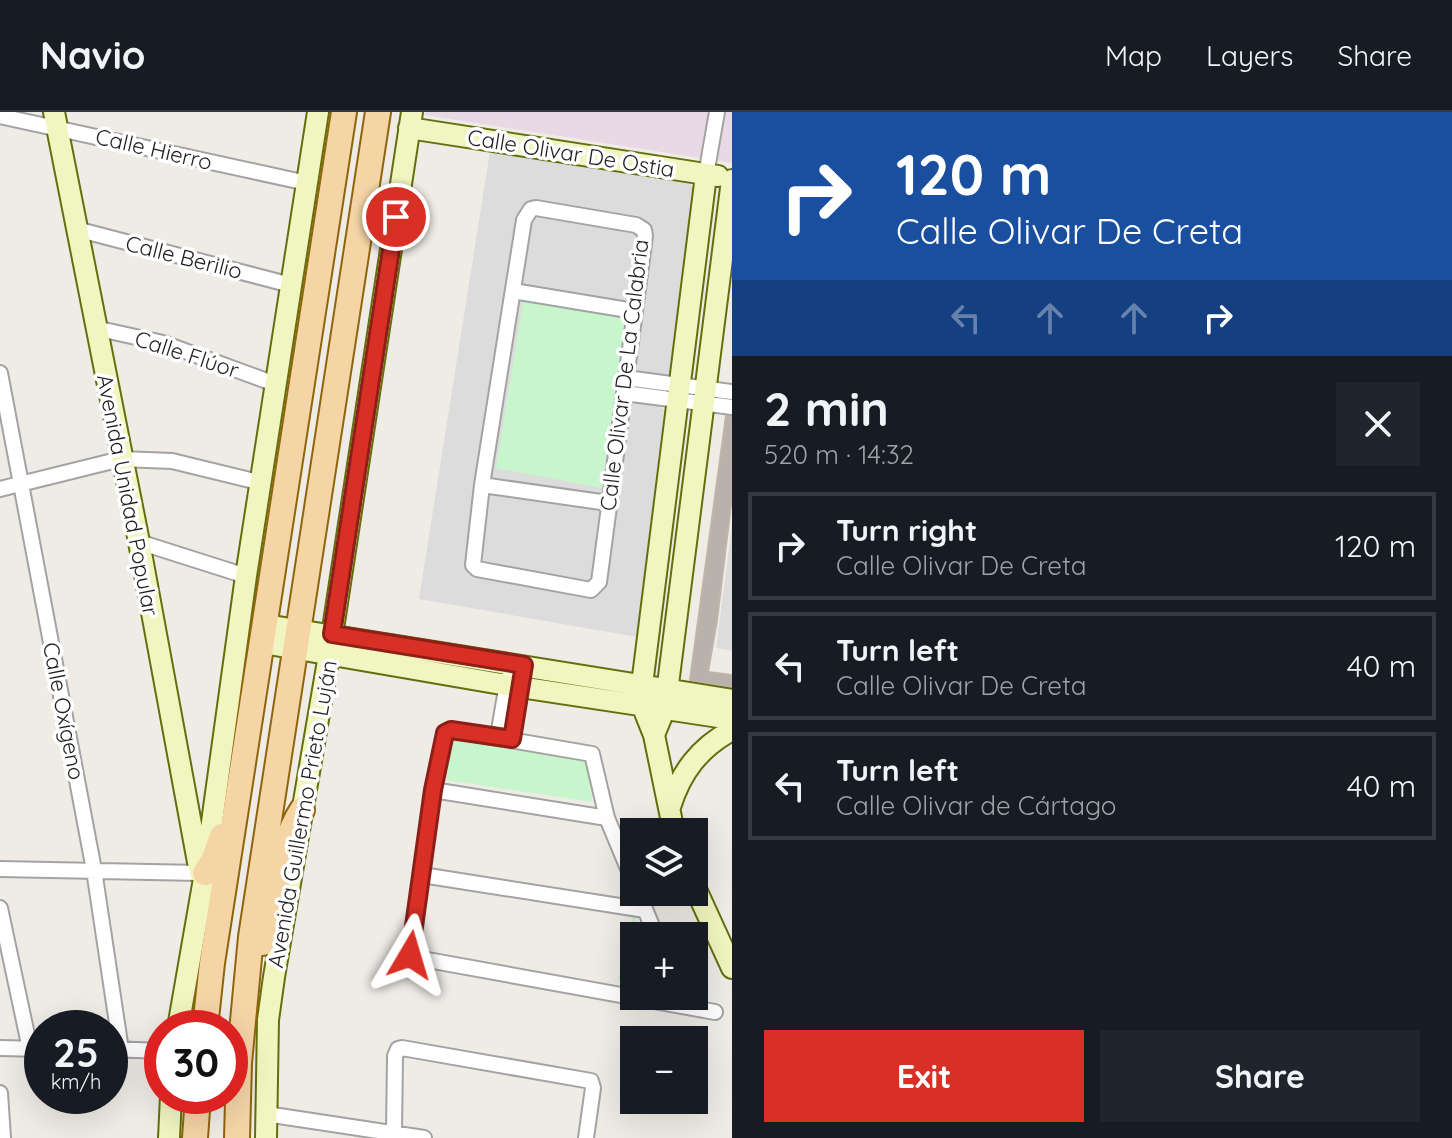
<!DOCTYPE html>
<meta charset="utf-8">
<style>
:root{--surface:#171b24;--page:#20242c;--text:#f1f3f6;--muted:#9ea1a6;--line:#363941;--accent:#d93025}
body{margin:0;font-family:Quicksand,sans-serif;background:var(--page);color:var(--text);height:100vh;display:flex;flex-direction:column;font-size:30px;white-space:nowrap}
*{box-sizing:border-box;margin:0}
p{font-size:26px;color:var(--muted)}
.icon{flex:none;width:44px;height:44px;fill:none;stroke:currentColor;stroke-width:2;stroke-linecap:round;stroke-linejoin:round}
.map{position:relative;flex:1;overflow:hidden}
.sheet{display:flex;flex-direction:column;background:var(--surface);width:720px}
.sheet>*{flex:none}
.banner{background:#1a4fa0;color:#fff;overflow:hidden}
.fabs{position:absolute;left:620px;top:706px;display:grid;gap:16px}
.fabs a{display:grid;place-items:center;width:88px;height:88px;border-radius:0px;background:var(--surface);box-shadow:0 8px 32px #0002;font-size:40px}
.speed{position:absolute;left:24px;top:898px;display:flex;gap:16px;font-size:40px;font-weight:700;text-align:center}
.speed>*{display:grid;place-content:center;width:104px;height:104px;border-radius:50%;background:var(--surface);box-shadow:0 8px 32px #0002;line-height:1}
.speed small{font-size:20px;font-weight:400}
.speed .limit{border:12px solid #d22;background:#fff;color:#111}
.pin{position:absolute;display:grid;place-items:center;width:68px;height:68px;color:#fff;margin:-34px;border:4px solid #fff;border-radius:50%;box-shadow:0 2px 8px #0007}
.me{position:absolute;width:88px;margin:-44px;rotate:7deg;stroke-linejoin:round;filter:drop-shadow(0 0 6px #0008)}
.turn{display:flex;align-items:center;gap:28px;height:168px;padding:0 32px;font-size:36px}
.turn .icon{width:104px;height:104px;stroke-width:2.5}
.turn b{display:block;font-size:56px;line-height:68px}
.lanes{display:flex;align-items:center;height:76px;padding:0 32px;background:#0003;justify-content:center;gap:40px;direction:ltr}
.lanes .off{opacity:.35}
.round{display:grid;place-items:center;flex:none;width:84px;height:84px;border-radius:0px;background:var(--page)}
.head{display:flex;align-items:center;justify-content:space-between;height:136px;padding:0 32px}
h1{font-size:48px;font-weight:700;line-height:60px}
.action{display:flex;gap:16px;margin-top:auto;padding:16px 32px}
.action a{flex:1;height:92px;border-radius:0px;background:var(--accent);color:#fff;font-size:32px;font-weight:700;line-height:92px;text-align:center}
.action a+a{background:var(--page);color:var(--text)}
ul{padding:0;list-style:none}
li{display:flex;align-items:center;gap:24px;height:108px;margin:0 16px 12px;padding:0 16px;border:4px solid var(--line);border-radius:0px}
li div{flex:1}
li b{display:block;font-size:30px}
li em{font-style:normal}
header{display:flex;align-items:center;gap:48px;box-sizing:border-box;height:112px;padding:0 40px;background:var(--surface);border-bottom:2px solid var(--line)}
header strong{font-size:38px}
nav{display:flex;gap:44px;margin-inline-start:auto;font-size:28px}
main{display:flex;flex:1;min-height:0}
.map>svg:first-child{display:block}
.residential{fill:#dddcdc}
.industrial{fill:#e8d9e5}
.park{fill:#c7f5cc}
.building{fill:#b9b2ac;stroke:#c0b4aa;stroke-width:2}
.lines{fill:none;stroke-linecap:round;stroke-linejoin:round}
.street-casing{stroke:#a3a3a3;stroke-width:18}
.secondary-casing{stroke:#636f0e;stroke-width:24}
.primary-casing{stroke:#8f650c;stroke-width:28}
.street{stroke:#fff;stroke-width:14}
.secondary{stroke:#f1f5bf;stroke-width:20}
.primary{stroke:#f5d4a6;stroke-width:24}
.route-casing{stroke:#8d1f18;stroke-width:20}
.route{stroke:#d93025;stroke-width:14}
.labels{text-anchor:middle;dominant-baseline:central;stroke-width:7;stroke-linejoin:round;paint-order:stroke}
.street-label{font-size:22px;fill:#1f1f1f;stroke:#fff}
</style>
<header>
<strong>Navio</strong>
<nav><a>Map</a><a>Layers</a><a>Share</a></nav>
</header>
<main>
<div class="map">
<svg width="732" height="1026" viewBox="0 0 732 1026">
<rect width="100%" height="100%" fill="#efece6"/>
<path class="residential" d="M 490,39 L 690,72 L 694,78 L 671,263 L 653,264 L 649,291 L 664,297 L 637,525 L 419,487 Z
M 732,414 L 732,539 L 716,536 Z"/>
<path class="industrial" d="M 425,0 L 732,0 L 732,51 L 425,3 Z"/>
<path class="park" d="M 524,184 L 626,201 L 602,376 L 496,356 Z
M 453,622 L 584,643 L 593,690 L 446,668 Z
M 633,803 L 642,824 L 634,824 L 634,871 L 618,868 Z"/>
<path class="building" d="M 726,304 L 732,305 L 732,384 L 717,508 L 708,560 L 732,563 L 732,575 L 690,568 Z"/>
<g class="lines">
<g class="street-casing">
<path id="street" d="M 0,4 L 307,71
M 706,63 L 717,0
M 536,96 L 636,113 L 644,118 L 645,124 L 599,470 L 591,478 L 477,457 L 473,453 L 482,373 L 524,108 L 531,97 Z
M 76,117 L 291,173
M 513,179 L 634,199
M 95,216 L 163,231 L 278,273
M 0,261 L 94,758 L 121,938
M 626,266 L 732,280
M 624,281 L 732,295
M 482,373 L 608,391
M 0,377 L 121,347 L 172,349 L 262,371
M 139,430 L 246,464
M 498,624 L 508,566
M 512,627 L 522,568
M 433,678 L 607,706
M 0,757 L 199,761
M 422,763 L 645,798
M 634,771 L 607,706 L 592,642 L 451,618 L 445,621 L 433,678 L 410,839 L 411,845 L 715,900
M 638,780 L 656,824
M 0,796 L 30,937
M 0,936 L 42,937
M 110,937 L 162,939
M 0,981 L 3,1026
M 266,1002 L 424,1026
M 394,1021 L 395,944 L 398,937 L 402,936 L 591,969 L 593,976 L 586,1026"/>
</g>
<g class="secondary-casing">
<path id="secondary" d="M 54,0 L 139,430 L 200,761
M 409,16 L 718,64
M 266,513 L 732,588
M 263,531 L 507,573 L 732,607
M 654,623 L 665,596 L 732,68
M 670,695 C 681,660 699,636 732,618
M 674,720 L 654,623 L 642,593 L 642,573 L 706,63
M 694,773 L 732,856
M 178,916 L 205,761 L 246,464 L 318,0
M 169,1026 L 171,984
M 266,1026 L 268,908 L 274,865 L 329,543 L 412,0"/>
</g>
<g class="primary-casing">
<path id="primary" d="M 205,761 L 213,749 L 222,724
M 262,831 C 278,788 277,736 302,698
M 205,916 L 212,851 L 344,0
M 195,1026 L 198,984
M 237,1026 L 239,951 L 251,825 L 378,0"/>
</g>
<use href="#street" class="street"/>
<use href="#secondary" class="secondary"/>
<use href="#primary" class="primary"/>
</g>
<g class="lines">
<g class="route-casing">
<path id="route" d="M 396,105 L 332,522 L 524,553 L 512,627 L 451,618 L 445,621 L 433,678 L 410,843"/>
</g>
<use href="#route" class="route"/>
</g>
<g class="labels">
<g class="street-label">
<text transform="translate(154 37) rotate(13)">Calle Hierro</text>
<text transform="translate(571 41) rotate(9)">Calle Olivar De Ostia</text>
<text transform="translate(184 145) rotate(14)">Calle Berilio</text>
<text transform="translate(187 242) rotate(18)">Calle Flúor</text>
<text transform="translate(624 263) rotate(-83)">Calle Olivar De La Calabria</text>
<text transform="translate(128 383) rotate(79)">Avenida Unidad Popular</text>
<text transform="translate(64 599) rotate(79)">Calle Oxígeno</text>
<text transform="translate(302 702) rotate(-80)">Avenida Guillermo Prieto Luján</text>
</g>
</g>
</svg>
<div class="fabs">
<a><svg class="icon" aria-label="layers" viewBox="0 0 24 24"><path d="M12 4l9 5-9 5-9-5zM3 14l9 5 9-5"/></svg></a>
<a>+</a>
<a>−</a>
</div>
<div class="speed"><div>25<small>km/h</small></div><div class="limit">30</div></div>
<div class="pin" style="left:396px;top:105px;background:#d93025"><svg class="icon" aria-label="arrive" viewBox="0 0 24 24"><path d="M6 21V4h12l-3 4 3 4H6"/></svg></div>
<svg class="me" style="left:410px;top:843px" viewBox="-20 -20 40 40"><path d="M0-17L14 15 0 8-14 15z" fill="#d93025" stroke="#fff" stroke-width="4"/></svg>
</div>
<section class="sheet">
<div class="banner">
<div class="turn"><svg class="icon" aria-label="right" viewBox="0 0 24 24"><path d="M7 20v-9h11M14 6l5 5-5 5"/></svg><div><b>120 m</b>Calle Olivar De Creta</div></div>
<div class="lanes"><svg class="icon off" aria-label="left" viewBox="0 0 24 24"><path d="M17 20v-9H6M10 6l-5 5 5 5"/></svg><svg class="icon off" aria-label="ahead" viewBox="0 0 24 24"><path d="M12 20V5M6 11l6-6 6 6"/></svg><svg class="icon off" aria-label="ahead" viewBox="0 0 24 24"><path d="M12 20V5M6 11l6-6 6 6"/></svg><svg class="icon" aria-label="right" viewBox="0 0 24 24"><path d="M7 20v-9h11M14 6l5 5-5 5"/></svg></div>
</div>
<div class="head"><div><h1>2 min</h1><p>520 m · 14:32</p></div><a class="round"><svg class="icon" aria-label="close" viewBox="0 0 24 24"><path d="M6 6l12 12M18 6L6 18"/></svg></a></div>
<ul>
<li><svg class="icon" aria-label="right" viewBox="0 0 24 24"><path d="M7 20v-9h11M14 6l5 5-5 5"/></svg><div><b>Turn right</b><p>Calle Olivar De Creta</p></div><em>120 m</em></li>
<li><svg class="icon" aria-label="left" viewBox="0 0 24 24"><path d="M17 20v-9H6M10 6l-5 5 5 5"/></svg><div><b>Turn left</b><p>Calle Olivar De Creta</p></div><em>40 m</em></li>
<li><svg class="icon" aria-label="left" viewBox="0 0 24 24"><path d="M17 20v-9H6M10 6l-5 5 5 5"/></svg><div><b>Turn left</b><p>Calle Olivar de Cártago</p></div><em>40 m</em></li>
</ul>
<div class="action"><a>Exit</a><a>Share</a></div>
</section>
</main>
